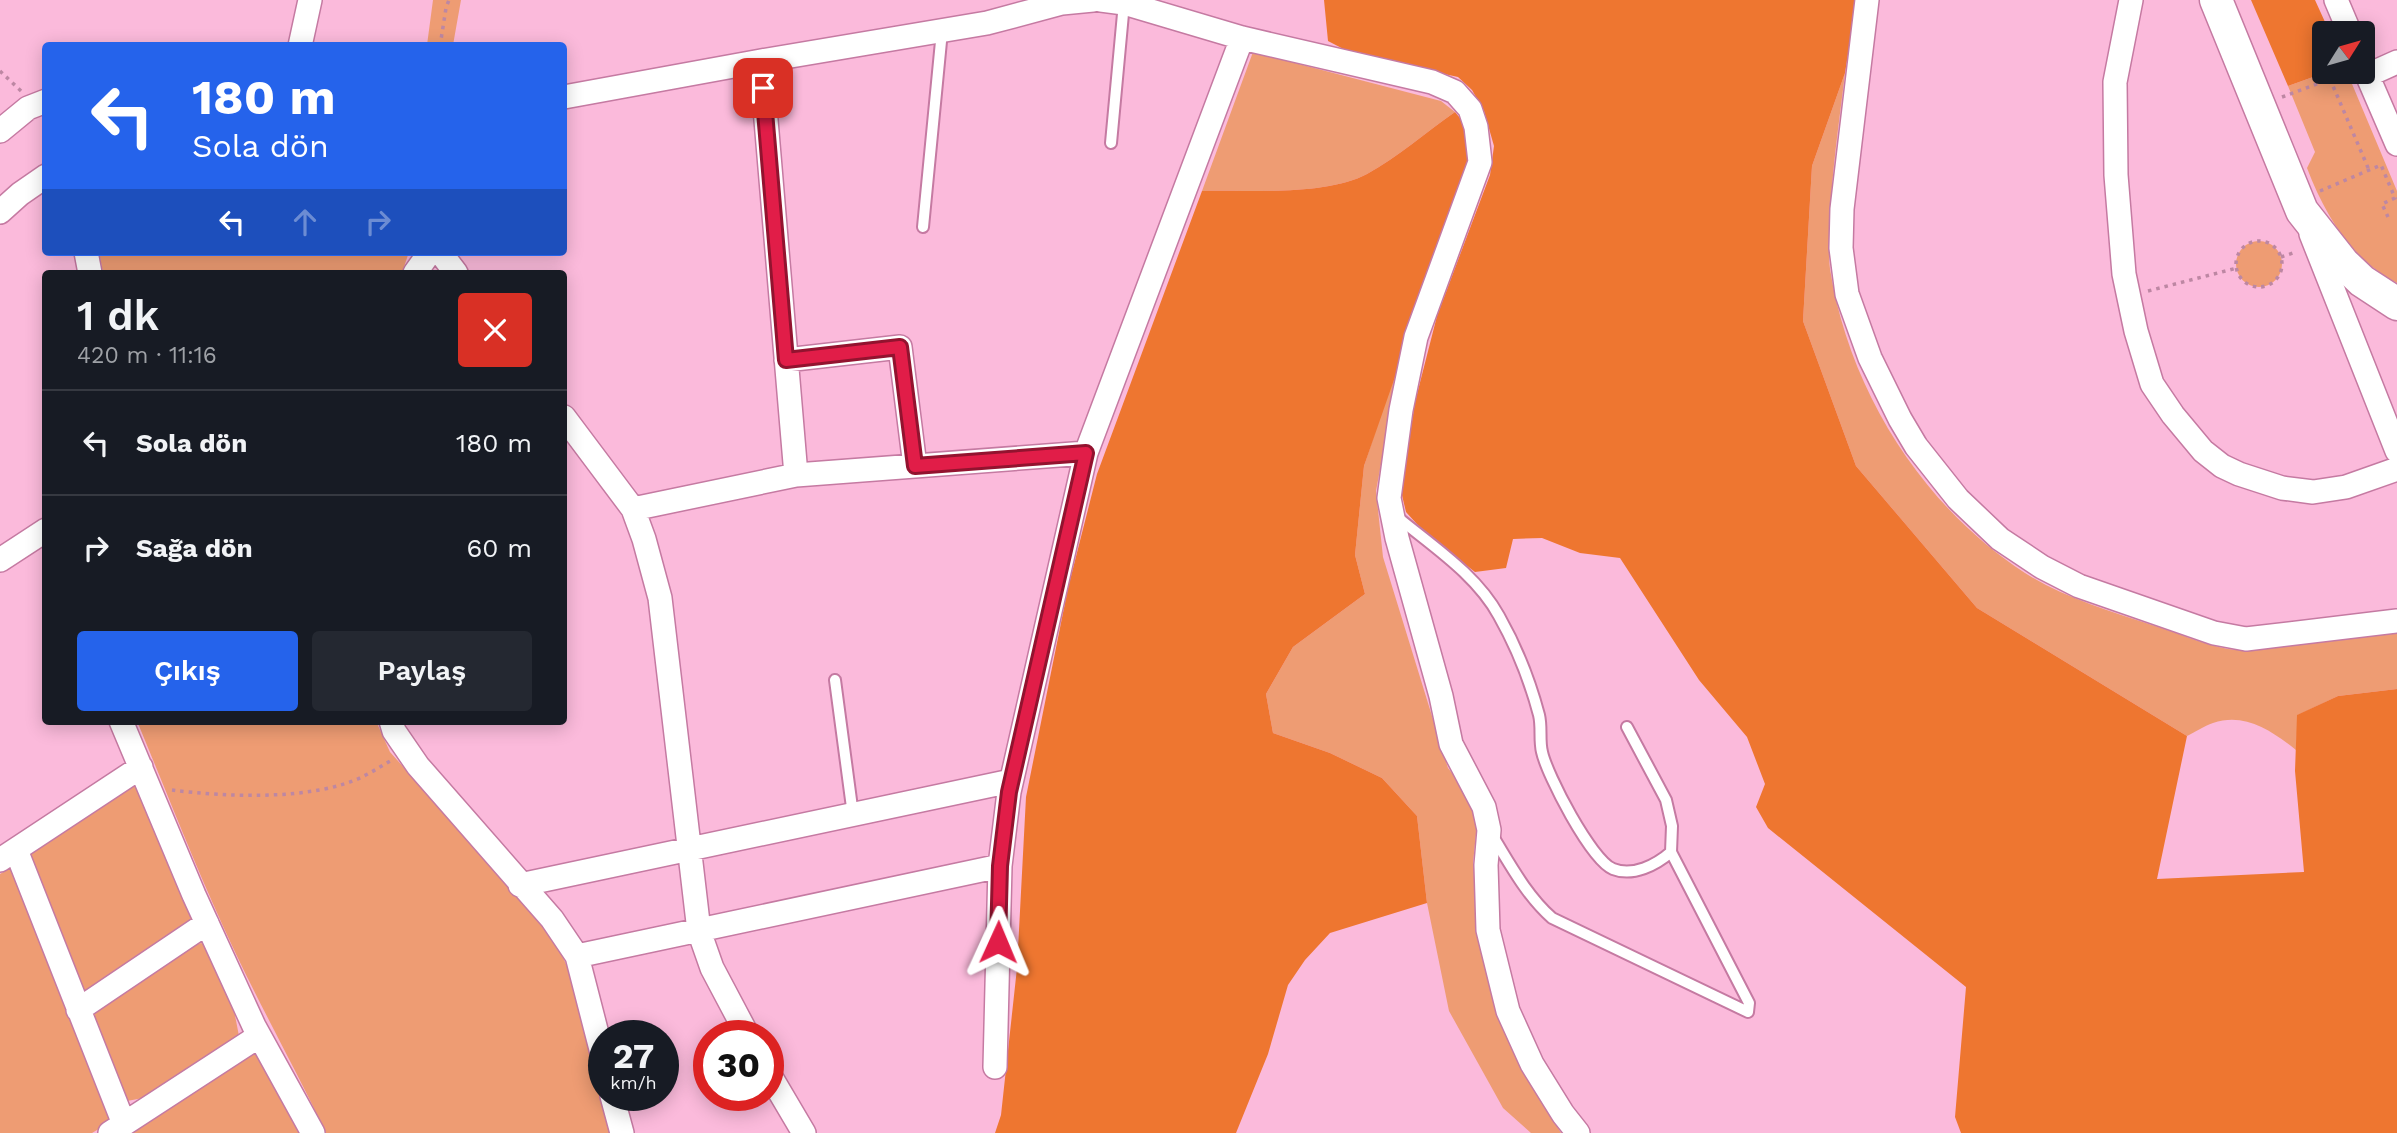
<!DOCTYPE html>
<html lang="tr">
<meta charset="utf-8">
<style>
:root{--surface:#171b24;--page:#242831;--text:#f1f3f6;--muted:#9ea1a6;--line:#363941;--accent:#2563eb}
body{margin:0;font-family:"Work Sans",sans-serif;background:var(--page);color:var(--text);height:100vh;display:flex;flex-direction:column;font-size:26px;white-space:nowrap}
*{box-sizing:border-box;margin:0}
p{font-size:23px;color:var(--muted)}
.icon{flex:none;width:38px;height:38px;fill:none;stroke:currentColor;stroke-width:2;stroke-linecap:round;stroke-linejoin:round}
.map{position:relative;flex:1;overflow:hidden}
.details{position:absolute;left:42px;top:270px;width:525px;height:455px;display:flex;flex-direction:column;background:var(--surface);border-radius:7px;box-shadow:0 4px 18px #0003}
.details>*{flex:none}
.guide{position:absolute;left:42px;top:42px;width:525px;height:214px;border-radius:7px;box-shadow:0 4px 18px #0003;background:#2563eb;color:#fff;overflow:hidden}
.needle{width:46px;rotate:53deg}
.controls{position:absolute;left:2312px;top:21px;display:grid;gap:14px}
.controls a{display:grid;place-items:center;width:63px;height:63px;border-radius:7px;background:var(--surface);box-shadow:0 4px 18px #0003;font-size:35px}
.speed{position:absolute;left:588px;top:1020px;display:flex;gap:14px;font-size:35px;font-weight:700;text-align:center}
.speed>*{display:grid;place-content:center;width:91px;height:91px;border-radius:50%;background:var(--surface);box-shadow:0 4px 18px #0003;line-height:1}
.speed small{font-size:18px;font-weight:400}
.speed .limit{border:10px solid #d22;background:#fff;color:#111}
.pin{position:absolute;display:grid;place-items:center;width:60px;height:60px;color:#fff;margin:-30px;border-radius:14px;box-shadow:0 4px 10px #0006}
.me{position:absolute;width:77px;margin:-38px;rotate:1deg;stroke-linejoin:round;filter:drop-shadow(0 0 5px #0008)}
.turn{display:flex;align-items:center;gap:24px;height:147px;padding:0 35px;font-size:32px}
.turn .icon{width:91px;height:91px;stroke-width:2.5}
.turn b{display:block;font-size:49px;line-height:60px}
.lanes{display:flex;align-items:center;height:66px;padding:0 35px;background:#0003;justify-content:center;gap:35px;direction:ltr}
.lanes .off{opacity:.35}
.round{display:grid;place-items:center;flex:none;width:74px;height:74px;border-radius:7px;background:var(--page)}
.headline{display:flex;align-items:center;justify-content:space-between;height:119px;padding:0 35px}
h1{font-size:42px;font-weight:600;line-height:52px}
.primary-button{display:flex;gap:14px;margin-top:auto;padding:14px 35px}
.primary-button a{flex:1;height:80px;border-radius:7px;background:var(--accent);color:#fff;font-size:28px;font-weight:600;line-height:80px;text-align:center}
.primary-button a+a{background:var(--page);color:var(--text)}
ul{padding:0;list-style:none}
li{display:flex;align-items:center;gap:21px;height:105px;padding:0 35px;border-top:2px solid var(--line)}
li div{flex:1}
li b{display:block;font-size:26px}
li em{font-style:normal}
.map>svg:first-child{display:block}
.green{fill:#ee9c73}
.forest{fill:#ee7630}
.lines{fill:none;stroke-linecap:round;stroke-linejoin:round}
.lane-casing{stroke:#c57aa2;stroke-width:14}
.street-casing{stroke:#c57aa2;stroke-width:26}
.secondary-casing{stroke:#c57aa2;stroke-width:35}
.path{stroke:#bd87a3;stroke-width:3.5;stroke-dasharray:3.5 5;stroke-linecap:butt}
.lane{stroke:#fff;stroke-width:10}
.street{stroke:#fff;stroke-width:23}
.secondary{stroke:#fff;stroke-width:32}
.route-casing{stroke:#92132f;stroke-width:18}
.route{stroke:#e11d48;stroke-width:12}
</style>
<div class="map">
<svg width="2397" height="1133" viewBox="0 0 2397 1133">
<rect width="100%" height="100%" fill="#fbbadb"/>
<path class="green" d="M 433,0 L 461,0 L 453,45 L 427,45 Z
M 1253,52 L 1441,101 L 1455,112 C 1426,132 1398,157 1367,174 C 1326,196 1248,190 1202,191 Z
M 2327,72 L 2347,72 L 2397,191 L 2397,283 C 2351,259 2325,215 2307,168 L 2315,152 L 2288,86 Z
M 1845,73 C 1839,124 1831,175 1830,226 C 1830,240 1828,255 1830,269 C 1849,390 1922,506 2025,573 C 2063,597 2109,611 2152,625 C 2176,632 2204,645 2228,649 C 2251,652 2275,647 2297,644 C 2330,640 2364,636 2397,631 L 2397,689 L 2338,696 L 2298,715 L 2296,750 C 2272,731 2245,712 2213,723 C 2204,726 2195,732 2187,736 L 1977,608 L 1856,466 L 1803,321 L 1812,166 Z
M2236 264a23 23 0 1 1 46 0a23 23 0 1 1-46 0Z
M 99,252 L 409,252 L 402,273 L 103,273 Z
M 1402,351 L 1376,491 L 1383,557 L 1448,768 L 1474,801 L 1477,824 L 1473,863 L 1490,989 L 1521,1067 L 1561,1133 L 1531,1133 L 1503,1108 L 1449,1011 L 1427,903 L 1417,816 L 1382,778 L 1330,753 L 1273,733 L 1266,694 L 1293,647 L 1365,594 L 1355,555 L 1364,466 Z
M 137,721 L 376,721 L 390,752 L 547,928 C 585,989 596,1063 613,1133 L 326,1133 C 297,1072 264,1013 235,952 C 199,876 169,798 137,721 Z
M 136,785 L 194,922 L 83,993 L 28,851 L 125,787 Z
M 15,865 L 111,1117 L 107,1124 L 92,1133 L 0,1133 L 0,874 Z
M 201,943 L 208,946 L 233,1005 L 239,1036 L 143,1098 L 127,1101 L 92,1016 L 94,1009 L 191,947 Z
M 258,1050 L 305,1133 L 124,1133 Z"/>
<path class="forest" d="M 1324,0 L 1857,0 L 1845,73 L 1812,166 L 1803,321 L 1856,466 L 1977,608 L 2187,736 L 2157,879 L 2304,872 L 2295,771 L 2297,715 L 2338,696 L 2397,689 L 2397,1133 L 1961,1133 L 1955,1117 L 1966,987 L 1768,828 L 1756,807 L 1765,784 L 1747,737 L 1699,680 L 1620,558 L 1580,553 L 1542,538 L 1513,539 L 1506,568 L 1475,572 L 1425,533 L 1406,512 L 1401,491 L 1415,402 L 1437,316 L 1490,175 L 1494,146 L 1484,111 L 1472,90 L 1458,77 L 1353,54 L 1328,41 Z
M 2251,0 L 2315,0 L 2330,33 L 2324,33 L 2324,72 L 2327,72 L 2288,86 Z
M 1455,112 L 1465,124 L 1469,157 L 1452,213 L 1364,466 L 1355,555 L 1365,594 L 1293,647 L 1266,694 L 1273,733 L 1330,753 L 1382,778 L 1417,816 L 1427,903 L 1330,933 L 1305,960 L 1288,985 L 1268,1054 L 1236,1133 L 995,1133 L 1001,1115 L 1017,968 L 1026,797 L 1068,588 L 1097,474 L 1202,191 C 1248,190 1326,196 1367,174 C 1398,157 1426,132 1455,112 Z"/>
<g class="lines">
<g class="lane-casing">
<path id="lane" d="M 1111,143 L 1124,3
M 923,227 L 942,31
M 1396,516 C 1432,546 1476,574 1499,616 C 1516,646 1530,681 1539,715 C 1542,727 1539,740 1542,752 C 1547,775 1591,860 1613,869 C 1633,877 1656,865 1671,852
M 835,680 L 853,815
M 1492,835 C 1510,864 1526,895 1552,918 L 1748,1012 L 1749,1003 L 1671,852 L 1672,826 L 1666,800 L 1627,727"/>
</g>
<g class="street-casing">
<path id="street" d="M 1101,0 L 1124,3 L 1242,38 L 1432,82 L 1455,92 L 1470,109 L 1476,127 L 1480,162 L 1416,337 L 1401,410 L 1389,498 L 1397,538 L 1441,696 L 1451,744 L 1484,807 L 1489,830 L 1486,865 L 1488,930 L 1508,1011 L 1532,1064 L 1563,1114 L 1578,1133
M 1867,0 L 1842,209 L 1841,248 L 1847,294 L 1870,358 L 1900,419 L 1916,446 L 1958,499 L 2000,539 L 2042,567 L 2079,586 L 2214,633 L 2246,639 L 2397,621
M 2131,0 L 2115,82 L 2116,175 L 2124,274 L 2136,331 L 2152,384 L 2173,415 L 2203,451 L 2222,466 L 2239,474 L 2282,488 L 2313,492 L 2346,487 L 2397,469
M 2336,0 L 2350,33
M 300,46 L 310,0
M 761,61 L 796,475
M 2362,63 L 2397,144
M 2368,75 L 2397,62
M 564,97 L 761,61 L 987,23 L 1062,3 L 1093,0
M 0,131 L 28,108 L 46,101
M 0,212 L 20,194 L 46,176
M 2311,234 L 2397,451
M 86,252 L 90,273
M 440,252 L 456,273
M 415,273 L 430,252
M 786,360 L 900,347 L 915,466
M 564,417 L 633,509 L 644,539 L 660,598 L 699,931 L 712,968 L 748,1036
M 633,509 L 796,475 L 1086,453
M 0,560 L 46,530
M 121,721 L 194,895 L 254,1026 L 313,1133
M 391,721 L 394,731 L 418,766 L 552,919 L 577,956 L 604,1061
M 16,850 L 124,1124 L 110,1133
M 0,860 L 141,767
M 520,885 L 1011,781
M 577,956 L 1000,866
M 78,1010 L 207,923
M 995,1067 L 1000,866 L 1009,792 L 1086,453 L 1242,38
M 768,1072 L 804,1133
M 612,1096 L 622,1133
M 124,1124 L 259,1036"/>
</g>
<g class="secondary-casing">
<path id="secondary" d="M 2216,0 L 2302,211 L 2343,263 L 2362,281 L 2397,304"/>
</g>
<path class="path" d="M 440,46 L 446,8 L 449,0
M 0,71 L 21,91
M 2346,73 L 2330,79 L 2369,170
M 2282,97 L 2330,79
M 2320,191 L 2381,165 L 2395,198 L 2382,204 L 2388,217
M2236 264a23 23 0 1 1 46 0a23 23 0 1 1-46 0Z
M 2281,257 L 2296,252
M 2148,291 L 2237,268
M 172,790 C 226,797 315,801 364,776 C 374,771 383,765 392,760"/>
<use href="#lane" class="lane"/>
<use href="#street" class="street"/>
<use href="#secondary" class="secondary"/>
</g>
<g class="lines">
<g class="route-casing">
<path id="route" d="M 763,88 L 786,360 L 900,347 L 915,466 L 1086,453 L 1009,792 L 1000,866 L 998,942"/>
</g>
<use href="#route" class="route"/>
</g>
</svg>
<div class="controls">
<a><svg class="needle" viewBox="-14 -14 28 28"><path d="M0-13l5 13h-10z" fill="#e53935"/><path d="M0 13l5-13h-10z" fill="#9ea1a6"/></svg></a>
</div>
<div class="speed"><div>27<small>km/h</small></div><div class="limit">30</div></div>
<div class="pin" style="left:763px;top:88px;background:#d93025"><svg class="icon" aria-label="arrive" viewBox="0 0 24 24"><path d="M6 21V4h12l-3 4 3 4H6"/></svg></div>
<svg class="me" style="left:998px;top:942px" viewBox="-20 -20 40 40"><path d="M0-17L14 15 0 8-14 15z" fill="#e11d48" stroke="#fff" stroke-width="4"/></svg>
<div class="guide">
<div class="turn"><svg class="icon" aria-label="left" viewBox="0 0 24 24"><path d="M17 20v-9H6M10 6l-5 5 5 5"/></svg><div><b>180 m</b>Sola dön</div></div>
<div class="lanes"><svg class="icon" aria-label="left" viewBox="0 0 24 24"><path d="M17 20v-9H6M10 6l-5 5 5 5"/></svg><svg class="icon off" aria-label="ahead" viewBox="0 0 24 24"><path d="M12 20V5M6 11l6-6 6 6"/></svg><svg class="icon off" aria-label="right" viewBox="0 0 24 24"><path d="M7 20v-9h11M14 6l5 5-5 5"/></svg></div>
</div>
<section class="details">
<div class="headline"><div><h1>1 dk</h1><p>420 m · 11:16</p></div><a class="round" style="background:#d93025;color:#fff"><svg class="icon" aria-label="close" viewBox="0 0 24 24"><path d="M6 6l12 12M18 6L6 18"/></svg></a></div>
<ul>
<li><svg class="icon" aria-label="left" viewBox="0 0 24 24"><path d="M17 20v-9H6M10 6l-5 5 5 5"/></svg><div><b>Sola dön</b></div><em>180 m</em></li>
<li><svg class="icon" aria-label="right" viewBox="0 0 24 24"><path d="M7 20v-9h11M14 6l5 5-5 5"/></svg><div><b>Sağa dön</b></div><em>60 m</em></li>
</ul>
<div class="primary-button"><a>Çıkış</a><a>Paylaş</a></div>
</section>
</div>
